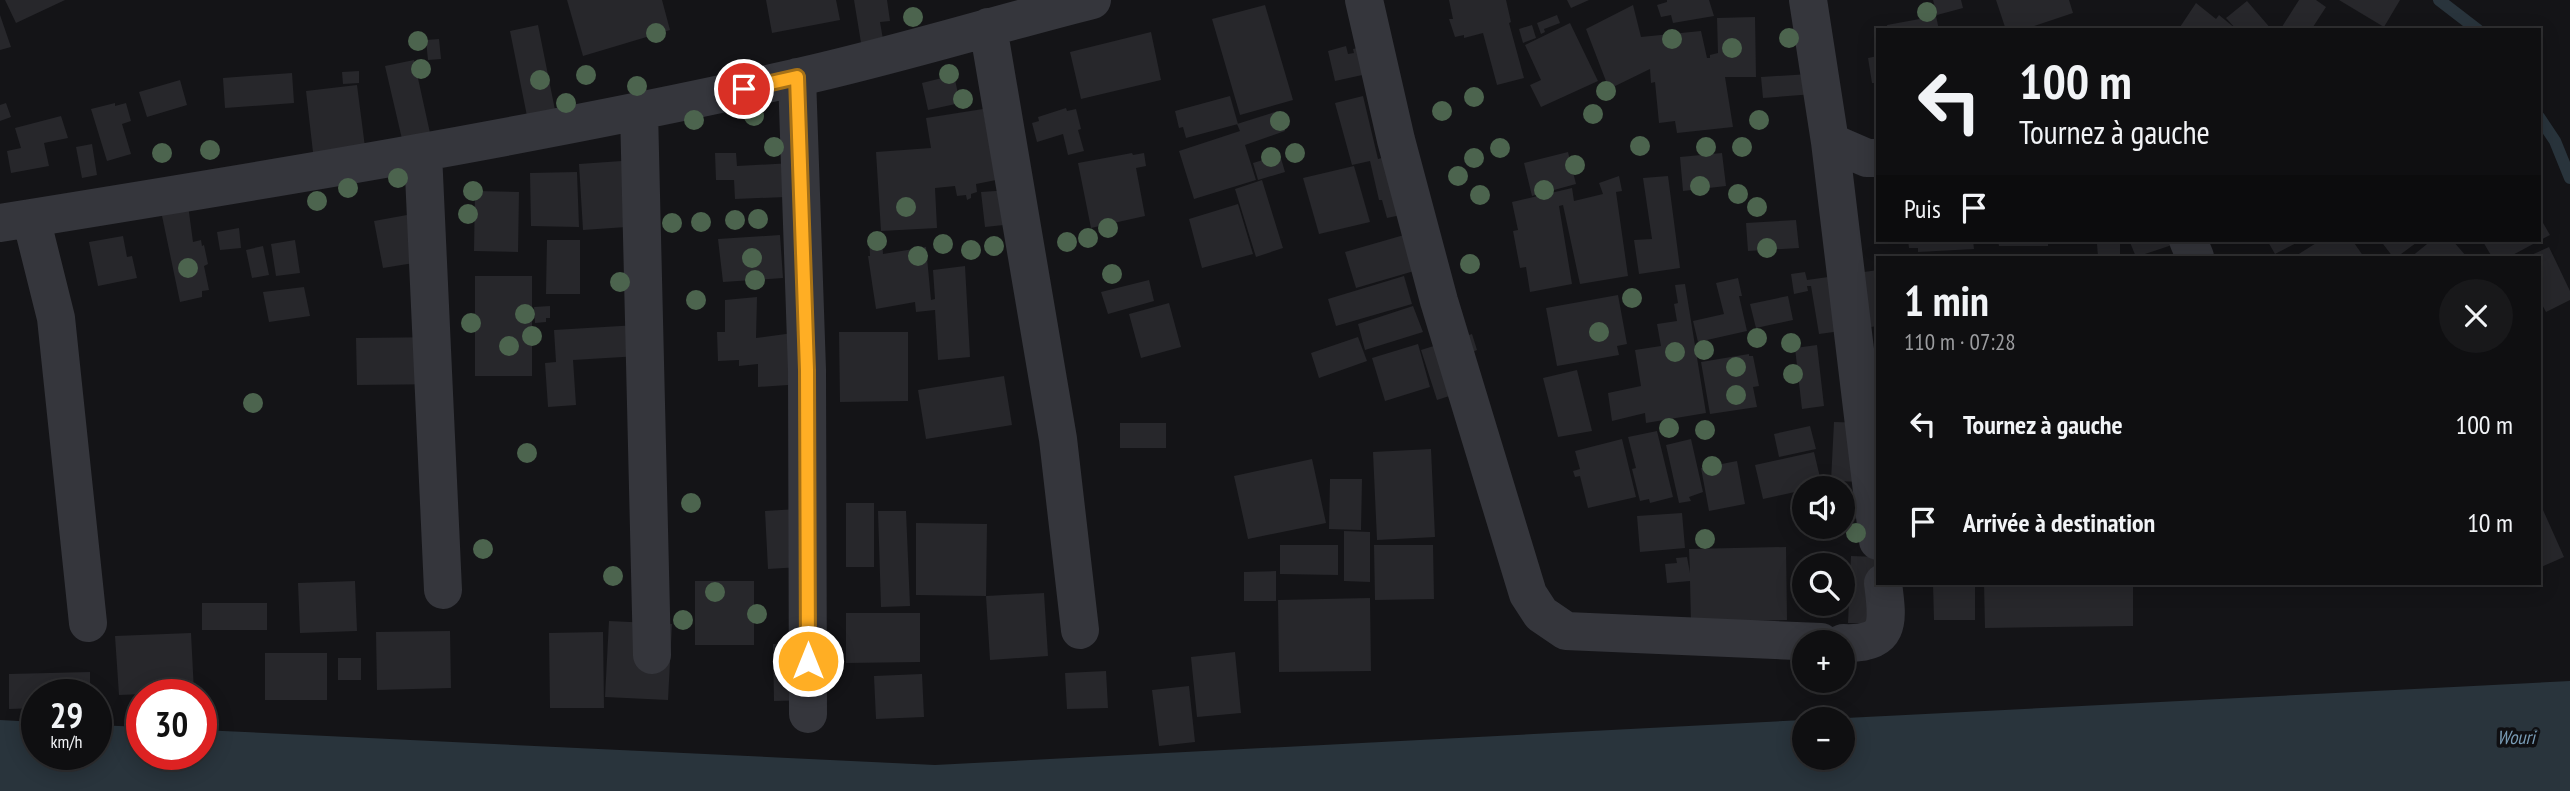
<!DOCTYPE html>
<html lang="fr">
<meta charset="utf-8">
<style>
:root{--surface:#0f0f11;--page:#18181a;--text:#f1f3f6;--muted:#9b9c9f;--line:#2f2f31}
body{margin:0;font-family:"PT Sans Narrow",sans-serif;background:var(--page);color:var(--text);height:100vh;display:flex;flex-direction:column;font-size:26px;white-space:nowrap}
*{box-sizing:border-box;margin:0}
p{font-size:23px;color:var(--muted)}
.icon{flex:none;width:38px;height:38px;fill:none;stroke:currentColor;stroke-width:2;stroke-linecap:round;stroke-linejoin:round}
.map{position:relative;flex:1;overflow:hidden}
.side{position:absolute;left:1876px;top:256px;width:665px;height:329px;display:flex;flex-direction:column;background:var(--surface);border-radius:0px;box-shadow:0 4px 18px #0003,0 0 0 2px var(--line)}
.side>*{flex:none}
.top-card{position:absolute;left:1876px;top:28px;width:665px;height:214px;border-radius:0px;box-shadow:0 4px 18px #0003,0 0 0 2px var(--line);background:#0f0f11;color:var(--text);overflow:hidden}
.controls{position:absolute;left:1792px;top:476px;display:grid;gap:14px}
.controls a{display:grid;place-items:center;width:63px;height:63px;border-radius:50%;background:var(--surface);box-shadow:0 4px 18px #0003,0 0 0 2px var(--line);font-size:35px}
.speed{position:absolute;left:21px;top:679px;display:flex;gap:14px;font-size:35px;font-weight:700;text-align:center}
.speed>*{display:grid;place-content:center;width:91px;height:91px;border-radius:50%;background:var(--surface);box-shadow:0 4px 18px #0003,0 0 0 2px var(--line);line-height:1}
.speed small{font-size:18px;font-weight:400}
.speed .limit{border:10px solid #d22;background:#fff;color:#111}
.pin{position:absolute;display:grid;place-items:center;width:60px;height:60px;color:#fff;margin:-30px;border:4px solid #fff;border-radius:50%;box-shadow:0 2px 7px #0007}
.me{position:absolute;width:77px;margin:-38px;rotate:0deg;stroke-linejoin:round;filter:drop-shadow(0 0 5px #0008)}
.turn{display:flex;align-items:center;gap:24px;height:147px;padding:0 28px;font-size:32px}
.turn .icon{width:91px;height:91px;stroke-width:2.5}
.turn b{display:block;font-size:49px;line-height:60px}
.then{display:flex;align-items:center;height:66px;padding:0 28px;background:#0003;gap:14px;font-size:26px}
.round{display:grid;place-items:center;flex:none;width:74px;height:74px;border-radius:37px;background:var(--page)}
.overview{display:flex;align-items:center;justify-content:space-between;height:119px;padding:0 28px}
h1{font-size:42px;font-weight:600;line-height:52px}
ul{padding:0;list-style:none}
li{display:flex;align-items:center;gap:21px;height:98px;padding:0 28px}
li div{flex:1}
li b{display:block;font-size:26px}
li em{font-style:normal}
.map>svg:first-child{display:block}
.water{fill:#29343c}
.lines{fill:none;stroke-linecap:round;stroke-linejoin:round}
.stream{stroke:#29343c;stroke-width:12}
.building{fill:#27272b}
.minor{stroke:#35363c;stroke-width:38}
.tree{fill:#4c644e}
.route-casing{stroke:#a67117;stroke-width:18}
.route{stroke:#ffae24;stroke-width:12}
.labels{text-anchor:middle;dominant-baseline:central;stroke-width:7;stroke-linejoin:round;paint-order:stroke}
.water-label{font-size:19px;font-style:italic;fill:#799cb6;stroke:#0f0f12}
</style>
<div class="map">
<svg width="2570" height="791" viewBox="0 0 2570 791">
<rect width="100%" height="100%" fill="#141417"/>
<path class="water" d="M 2570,681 L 2570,791 L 0,791 L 0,720 L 37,722 L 37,754 L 96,754 L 96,725 L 142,727 L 142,754 L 201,754 L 201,730 L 935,765 L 1804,720 L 1804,758 L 1843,758 L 1843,719 L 1826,719 Z"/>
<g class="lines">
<path class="stream" d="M 2439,0 L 2478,30
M 2539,117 L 2555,141 L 2570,178"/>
</g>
<path class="building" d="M 5,0 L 65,0 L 16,23 Z
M 567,0 L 662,0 L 670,30 L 583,56 Z
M 766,0 L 836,0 L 840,20 L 772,33 Z
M 854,0 L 887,0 L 890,21 L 880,22 L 885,51 L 863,55 Z
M 1449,0 L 1506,0 L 1511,22 L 1509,23 L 1524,78 L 1497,85 L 1483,33 L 1464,38 L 1464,35 L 1455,37 L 1449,19 L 1453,19 Z
M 1567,0 L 1589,0 L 1571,8 Z
M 1667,0 L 1709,0 L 1714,16 L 1673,23 L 1671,15 L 1661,17 L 1657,5 L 1667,2 Z
M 1933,0 L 1961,0 L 1963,8 L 1937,15 Z
M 1996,0 L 2069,0 L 2073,13 L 2022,30 L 2006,30 Z
M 2299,0 L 2316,0 L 2326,7 L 2311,30 L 2280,30 Z
M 2339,0 L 2400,0 L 2384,27 Z
M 2247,1 L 2272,30 L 2178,30 L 2196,3 L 2216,19 L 2219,15 L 2236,29 L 2226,18 Z
M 1265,5 L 1293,100 L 1240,115 L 1212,19 Z
M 1633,5 L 1641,37 L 1701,31 L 1707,58 L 1710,58 L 1710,55 L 1718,53 L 1717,18 L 1755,17 L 1756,77 L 1725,77 L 1733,127 L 1677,133 L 1675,121 L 1659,123 L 1655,82 L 1651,83 L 1650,69 L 1609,89 L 1586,29 Z
M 0,15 L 11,47 L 0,50 Z
M 1557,15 L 1560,23 L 1544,29 L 1545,32 L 1541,34 L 1537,23 Z
M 1936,16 L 1939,30 L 1888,30 L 1887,25 Z
M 1570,23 L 1598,81 L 1541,107 L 1530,85 L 1541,80 L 1525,45 Z
M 538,25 L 556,115 L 528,121 L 510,31 Z
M 1532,25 L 1536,38 L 1523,43 L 1519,29 Z
M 1151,32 L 1161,80 L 1081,99 L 1070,52 Z
M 439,39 L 441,59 L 428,60 L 426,40 Z
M 1370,45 L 1376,72 L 1335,81 L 1328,51 L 1346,46 L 1348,54 L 1354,53 L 1353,49 Z
M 1878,56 L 1878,83 L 1872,83 L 1868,58 Z
M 414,60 L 430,133 L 402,139 L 385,66 Z
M 359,71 L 359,83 L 343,84 L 342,72 Z
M 292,73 L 294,103 L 225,108 L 223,78 Z
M 1826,73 L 1827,93 L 1763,98 L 1761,77 Z
M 954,75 L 960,103 L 928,110 L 922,83 Z
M 180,80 L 187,105 L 147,117 L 139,92 Z
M 357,85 L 366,155 L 314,161 L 306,91 Z
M 1230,96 L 1238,124 L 1186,138 L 1183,127 L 1179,128 L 1175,111 Z
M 1363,96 L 1378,159 L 1401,153 L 1415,212 L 1387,218 L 1382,200 L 1379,200 L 1370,161 L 1352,165 L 1335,103 Z
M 6,103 L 11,117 L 0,121 L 0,105 Z
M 115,103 L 115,106 L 126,103 L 131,121 L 122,124 L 131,154 L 107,161 L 91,109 Z
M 1066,108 L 1067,111 L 1076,109 L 1081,129 L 1078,130 L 1084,151 L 1068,155 L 1063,134 L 1037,142 L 1032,123 L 1039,121 L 1038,117 Z
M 983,109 L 996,180 L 976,184 L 977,192 L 971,194 L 971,198 L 967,200 L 966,195 L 957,196 L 955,186 L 935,188 L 937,228 L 881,231 L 876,152 L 931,148 L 926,118 Z
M 1278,111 L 1285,131 L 1245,145 L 1256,180 L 1194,199 L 1179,151 L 1240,131 L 1237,124 Z
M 61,116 L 68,138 L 44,143 L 49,166 L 11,173 L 7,151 L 21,148 L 15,128 Z
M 92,144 L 97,175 L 82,178 L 76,147 Z
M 1568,152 L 1576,184 L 1532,196 L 1524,163 Z
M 715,153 L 736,153 L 737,166 L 810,162 L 809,196 L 735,199 L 734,180 L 716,180 Z
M 1132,153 L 1133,155 L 1144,153 L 1146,166 L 1136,168 L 1145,216 L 1091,228 L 1078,163 Z
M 1722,153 L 1726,186 L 1683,191 L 1680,157 Z
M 1280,155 L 1285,172 L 1258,180 L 1253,163 Z
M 636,160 L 641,226 L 583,230 L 579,164 Z
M 1354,166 L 1370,222 L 1319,234 L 1303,178 Z
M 577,172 L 579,227 L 531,226 L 530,173 Z
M 1619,176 L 1622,191 L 1616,192 L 1628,276 L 1580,284 L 1563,205 L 1559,206 L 1572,284 L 1530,292 L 1526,267 L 1520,268 L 1513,231 L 1518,230 L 1512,202 L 1572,188 L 1574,201 L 1603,194 L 1599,183 Z
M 1668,176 L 1680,268 L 1639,274 L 1634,240 L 1652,239 L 1643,178 Z
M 1262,180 L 1283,248 L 1256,257 L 1235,189 Z
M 1010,190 L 1013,224 L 985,227 L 981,192 Z
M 475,191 L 519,192 L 518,252 L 474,251 Z
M 1238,204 L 1253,254 L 1202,268 L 1189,219 Z
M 188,205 L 193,242 L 201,240 L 202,246 L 204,245 L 208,264 L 204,266 L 209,290 L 202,291 L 202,297 L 180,302 L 161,211 Z
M 418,213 L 426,261 L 383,268 L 374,221 Z
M 2539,216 L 2550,235 L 2509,257 L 2492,257 L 2482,240 L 2539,240 Z
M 1796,220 L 1799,248 L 1748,251 L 1746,223 Z
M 239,228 L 241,248 L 220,250 L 217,232 Z
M 1411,233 L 1421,269 L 1356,288 L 1345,252 Z
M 780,235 L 783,278 L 723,282 L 718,239 Z
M 123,236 L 127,257 L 132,256 L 137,278 L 98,286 L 89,242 Z
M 882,237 L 883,254 L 926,247 L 931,300 L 935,299 L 933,270 L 965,266 L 970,357 L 938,360 L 935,310 L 916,312 L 915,302 L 876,309 L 868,256 L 870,256 L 869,238 Z
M 295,240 L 300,273 L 276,276 L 271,244 Z
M 547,240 L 580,240 L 580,294 L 546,294 Z
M 1908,240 L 1973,240 L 1974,249 L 1918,252 L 1918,248 L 1909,248 Z
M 1998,240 L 2048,240 L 2048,246 L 1999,246 Z
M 2129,240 L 2173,240 L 2175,244 L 2136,257 Z
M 2267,240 L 2302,240 L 2275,254 Z
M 2321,240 L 2352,240 L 2364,257 L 2294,257 Z
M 2380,240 L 2420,240 L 2397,257 L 2393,257 Z
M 2432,240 L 2452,240 L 2467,257 L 2411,257 Z
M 2120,243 L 2120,257 L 2098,257 L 2097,244 Z
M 263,246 L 269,275 L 252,278 L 246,250 Z
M 2549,247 L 2570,291 L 2570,300 L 2546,312 L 2539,299 L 2539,257 L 2527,257 Z
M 1878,270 L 1878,326 L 1819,334 L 1811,286 L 1807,286 L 1808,291 L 1794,294 L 1791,274 L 1805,272 L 1807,280 Z
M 475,276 L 532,276 L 532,376 L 475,376 Z
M 1404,276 L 1412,304 L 1336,326 L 1328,299 Z
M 1738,278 L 1742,296 L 1739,296 L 1747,331 L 1698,342 L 1693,321 L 1724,314 L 1716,283 Z
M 1149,280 L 1154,301 L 1108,314 L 1101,292 Z
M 1685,284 L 1706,413 L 1646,423 L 1645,413 L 1612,421 L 1608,393 L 1641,386 L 1635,350 L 1661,346 L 1657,324 L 1677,321 L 1674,304 L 1678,303 L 1675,285 Z
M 304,287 L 310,316 L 269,322 L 263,292 Z
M 1618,295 L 1627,344 L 1617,346 L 1619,355 L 1557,366 L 1546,308 Z
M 1788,296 L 1793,320 L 1756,328 L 1750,304 Z
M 757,297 L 756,338 L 815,330 L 818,383 L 758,387 L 758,364 L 739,366 L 739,360 L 718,361 L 717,332 L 725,332 L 725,300 Z
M 1169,303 L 1181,347 L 1141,358 L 1129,314 Z
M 550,306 L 550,318 L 546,318 L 546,322 L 535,323 L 534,307 Z
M 1413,306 L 1423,332 L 1365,350 L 1358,324 Z
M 654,324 L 656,355 L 573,360 L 576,405 L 548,407 L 545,363 L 556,362 L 554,330 Z
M 839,332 L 908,332 L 908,401 L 840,402 Z
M 1472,334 L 1477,350 L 1470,353 L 1480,386 L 1437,400 L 1421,350 Z
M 448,337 L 448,384 L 357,385 L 356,338 Z
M 1358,337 L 1367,361 L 1319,378 L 1311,353 Z
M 1418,344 L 1430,387 L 1385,401 L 1372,358 Z
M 1817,345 L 1824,406 L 1802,409 L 1795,348 Z
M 1749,354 L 1749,356 L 1753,356 L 1759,386 L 1753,387 L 1757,407 L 1710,414 L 1701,362 Z
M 1577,370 L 1592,431 L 1558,437 L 1543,378 Z
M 1004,376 L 1012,425 L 926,439 L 918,390 Z
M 1834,422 L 1869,423 L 1867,482 L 1831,481 Z
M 1120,423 L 1166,423 L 1166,448 L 1120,448 Z
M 1810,426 L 1816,449 L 1779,457 L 1774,434 Z
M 1657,431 L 1673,497 L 1650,503 L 1649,499 L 1640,501 L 1632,469 L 1636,468 L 1628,437 Z
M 1622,439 L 1636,497 L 1588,508 L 1580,476 L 1575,477 L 1573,471 L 1580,469 L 1575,451 Z
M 1691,439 L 1703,492 L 1689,497 L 1691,501 L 1679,503 L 1666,445 Z
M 1431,449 L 1435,537 L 1377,540 L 1373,452 Z
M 1814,452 L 1822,486 L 1763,499 L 1755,465 Z
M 1312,459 L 1326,523 L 1248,539 L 1234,476 Z
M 1737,461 L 1745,504 L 1709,511 L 1701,468 Z
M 1330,479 L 1362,479 L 1361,530 L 1329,529 Z
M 1804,492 L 1804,505 L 1799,505 L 1797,493 Z
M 1843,500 L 1878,500 L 1878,518 L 1843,519 Z
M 2539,501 L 2564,557 L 2539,568 Z
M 846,503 L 874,503 L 874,567 L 846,567 Z
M 814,508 L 817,566 L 768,569 L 765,511 Z
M 878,511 L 906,511 L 910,606 L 881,607 Z
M 1682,513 L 1685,548 L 1640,552 L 1637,516 Z
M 916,523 L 987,524 L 986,596 L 916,595 Z
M 1344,531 L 1370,532 L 1370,582 L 1344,581 Z
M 1280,545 L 1338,545 L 1338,575 L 1280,574 Z
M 1374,545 L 1433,545 L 1434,599 L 1375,600 Z
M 1786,547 L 1787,620 L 1691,622 L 1690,581 L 1667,583 L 1665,564 L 1677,563 L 1676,558 L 1687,557 L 1690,573 L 1689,549 Z
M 1851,556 L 1878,557 L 1878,583 L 1893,625 L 1848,623 Z
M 1276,571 L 1276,601 L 1244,601 L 1244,572 Z
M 355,581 L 357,631 L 300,633 L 298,583 Z
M 695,581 L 754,581 L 754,645 L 695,645 Z
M 1933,583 L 1975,583 L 1975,620 L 1934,620 Z
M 1984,583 L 2133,583 L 2133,626 L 1985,628 Z
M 1044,593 L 1048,656 L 990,660 L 986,596 Z
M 1370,598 L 1371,671 L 1279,672 L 1278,600 Z
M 202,603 L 267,603 L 267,630 L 202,630 Z
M 846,613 L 920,613 L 920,662 L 846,663 Z
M 609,621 L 672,624 L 668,700 L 605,697 Z
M 450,631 L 451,688 L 377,690 L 376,632 Z
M 603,632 L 604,708 L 550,708 L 549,633 Z
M 191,633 L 194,692 L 119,695 L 115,636 Z
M 812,643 L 813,700 L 774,701 L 773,644 Z
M 1235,652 L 1241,713 L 1197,717 L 1191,657 Z
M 265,653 L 327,653 L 327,700 L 265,700 Z
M 338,658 L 361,658 L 361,680 L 338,680 Z
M 1106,671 L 1108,708 L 1067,709 L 1065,673 Z
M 90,672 L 90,695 L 37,695 L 37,708 L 9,709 L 9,674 Z
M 922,674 L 924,717 L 876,719 L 874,676 Z
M 1189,686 L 1195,742 L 1159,746 L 1152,690 Z"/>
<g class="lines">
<path class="minor" d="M 1364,0 L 1396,140 L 1439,301 L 1528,594 L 1541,614 L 1566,631 L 1821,642
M 1808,0 L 1830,142 L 1867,158 L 1878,158
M 988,27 L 1058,439 L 1080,630
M 797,77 L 807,370 L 808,714
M 639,111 L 652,655
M 1830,142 L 1878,541
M 423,153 L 443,590
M 31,218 L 56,318 L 88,623
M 0,223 C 266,180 531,137 794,78 C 894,56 993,25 1092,0
M 2188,240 L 2195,257
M 1843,643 C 1892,645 1888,622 1883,583"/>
</g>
<g class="tree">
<circle cx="1927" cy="12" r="10"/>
<circle cx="913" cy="17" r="10"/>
<circle cx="656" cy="33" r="10"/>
<circle cx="1789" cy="38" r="10"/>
<circle cx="1672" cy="39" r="10"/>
<circle cx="418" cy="41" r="10"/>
<circle cx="1732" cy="48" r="10"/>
<circle cx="421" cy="69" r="10"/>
<circle cx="949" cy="74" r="10"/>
<circle cx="586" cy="75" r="10"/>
<circle cx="540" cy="80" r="10"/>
<circle cx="637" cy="86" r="10"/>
<circle cx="1606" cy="91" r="10"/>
<circle cx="1474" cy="97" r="10"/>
<circle cx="963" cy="99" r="10"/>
<circle cx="566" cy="103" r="10"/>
<circle cx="1442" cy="111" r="10"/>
<circle cx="1593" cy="114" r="10"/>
<circle cx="754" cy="116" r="10"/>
<circle cx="694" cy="120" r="10"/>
<circle cx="1759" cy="120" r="10"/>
<circle cx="1280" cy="121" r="10"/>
<circle cx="1640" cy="146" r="10"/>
<circle cx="774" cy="147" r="10"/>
<circle cx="1706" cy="147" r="10"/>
<circle cx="1742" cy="147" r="10"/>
<circle cx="1500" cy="148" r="10"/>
<circle cx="210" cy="150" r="10"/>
<circle cx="162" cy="153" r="10"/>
<circle cx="1295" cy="153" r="10"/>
<circle cx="1271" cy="157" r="10"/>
<circle cx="1474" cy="158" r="10"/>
<circle cx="1575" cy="165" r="10"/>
<circle cx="1458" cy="176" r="10"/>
<circle cx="398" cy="178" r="10"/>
<circle cx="1700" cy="186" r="10"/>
<circle cx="348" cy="188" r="10"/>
<circle cx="1544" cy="190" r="10"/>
<circle cx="473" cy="191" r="10"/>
<circle cx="1738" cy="194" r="10"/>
<circle cx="1480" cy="195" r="10"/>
<circle cx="317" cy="201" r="10"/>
<circle cx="906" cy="207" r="10"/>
<circle cx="1757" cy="207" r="10"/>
<circle cx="468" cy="214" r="10"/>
<circle cx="758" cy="219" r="10"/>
<circle cx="735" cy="220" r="10"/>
<circle cx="701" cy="222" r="10"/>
<circle cx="672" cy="223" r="10"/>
<circle cx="1108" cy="228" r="10"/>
<circle cx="1088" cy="238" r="10"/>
<circle cx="877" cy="241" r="10"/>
<circle cx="1067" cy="242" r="10"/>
<circle cx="943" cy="244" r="10"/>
<circle cx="994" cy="246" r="10"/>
<circle cx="1767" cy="248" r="10"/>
<circle cx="971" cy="250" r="10"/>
<circle cx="918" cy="256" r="10"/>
<circle cx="752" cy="258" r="10"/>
<circle cx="1470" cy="264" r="10"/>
<circle cx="188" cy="268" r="10"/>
<circle cx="1112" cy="274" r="10"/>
<circle cx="755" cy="280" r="10"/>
<circle cx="620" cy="282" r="10"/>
<circle cx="1632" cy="298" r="10"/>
<circle cx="696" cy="300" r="10"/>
<circle cx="525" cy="314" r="10"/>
<circle cx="471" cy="323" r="10"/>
<circle cx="1599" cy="332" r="10"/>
<circle cx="532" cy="336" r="10"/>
<circle cx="1757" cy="338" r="10"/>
<circle cx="1791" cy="343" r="10"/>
<circle cx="509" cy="346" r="10"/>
<circle cx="1704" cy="350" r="10"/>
<circle cx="1675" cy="352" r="10"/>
<circle cx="1736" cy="367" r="10"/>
<circle cx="1793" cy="374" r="10"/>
<circle cx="1736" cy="395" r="10"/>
<circle cx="253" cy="403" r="10"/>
<circle cx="1669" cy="428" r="10"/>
<circle cx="1705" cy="430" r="10"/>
<circle cx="527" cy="453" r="10"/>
<circle cx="1712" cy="466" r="10"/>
<circle cx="691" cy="503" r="10"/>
<circle cx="1856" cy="533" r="10"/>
<circle cx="1705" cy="539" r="10"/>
<circle cx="483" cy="549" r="10"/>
<circle cx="613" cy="576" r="10"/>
<circle cx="715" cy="592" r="10"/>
<circle cx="757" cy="614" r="10"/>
<circle cx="683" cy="620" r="10"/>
</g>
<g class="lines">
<g class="route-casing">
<path id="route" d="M 744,89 L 797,77 L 807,370 L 808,661"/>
</g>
<use href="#route" class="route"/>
</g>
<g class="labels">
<g class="water-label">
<text x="2516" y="737">Wouri</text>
</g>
</g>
</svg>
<div class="controls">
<a><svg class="icon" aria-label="sound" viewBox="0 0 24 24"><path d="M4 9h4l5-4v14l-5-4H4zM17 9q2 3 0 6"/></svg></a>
<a><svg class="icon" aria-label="search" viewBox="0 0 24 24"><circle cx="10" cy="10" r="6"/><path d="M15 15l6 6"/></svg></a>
<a>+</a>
<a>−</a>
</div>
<div class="speed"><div>29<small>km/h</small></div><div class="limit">30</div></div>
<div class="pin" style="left:744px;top:89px;background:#d93025"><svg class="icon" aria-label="arrive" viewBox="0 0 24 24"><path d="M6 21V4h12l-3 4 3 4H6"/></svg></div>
<svg class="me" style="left:808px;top:661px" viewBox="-20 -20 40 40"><circle r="17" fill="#ffae24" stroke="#fff" stroke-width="3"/><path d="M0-11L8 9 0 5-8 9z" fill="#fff"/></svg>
<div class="top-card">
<div class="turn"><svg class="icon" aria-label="left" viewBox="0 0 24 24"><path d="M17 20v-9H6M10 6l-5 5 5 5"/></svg><div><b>100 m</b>Tournez à gauche</div></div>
<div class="then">Puis<svg class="icon" aria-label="arrive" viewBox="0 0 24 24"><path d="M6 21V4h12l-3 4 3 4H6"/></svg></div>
</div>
<section class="side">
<div class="overview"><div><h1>1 min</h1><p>110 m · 07:28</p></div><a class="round"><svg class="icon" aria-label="close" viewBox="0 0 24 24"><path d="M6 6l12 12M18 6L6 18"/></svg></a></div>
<ul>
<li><svg class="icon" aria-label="left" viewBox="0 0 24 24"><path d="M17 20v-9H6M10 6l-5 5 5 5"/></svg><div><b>Tournez à gauche</b></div><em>100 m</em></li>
<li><svg class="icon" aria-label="arrive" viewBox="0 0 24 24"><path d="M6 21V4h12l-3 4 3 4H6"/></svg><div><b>Arrivée à destination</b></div><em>10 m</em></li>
</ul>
</section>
</div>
